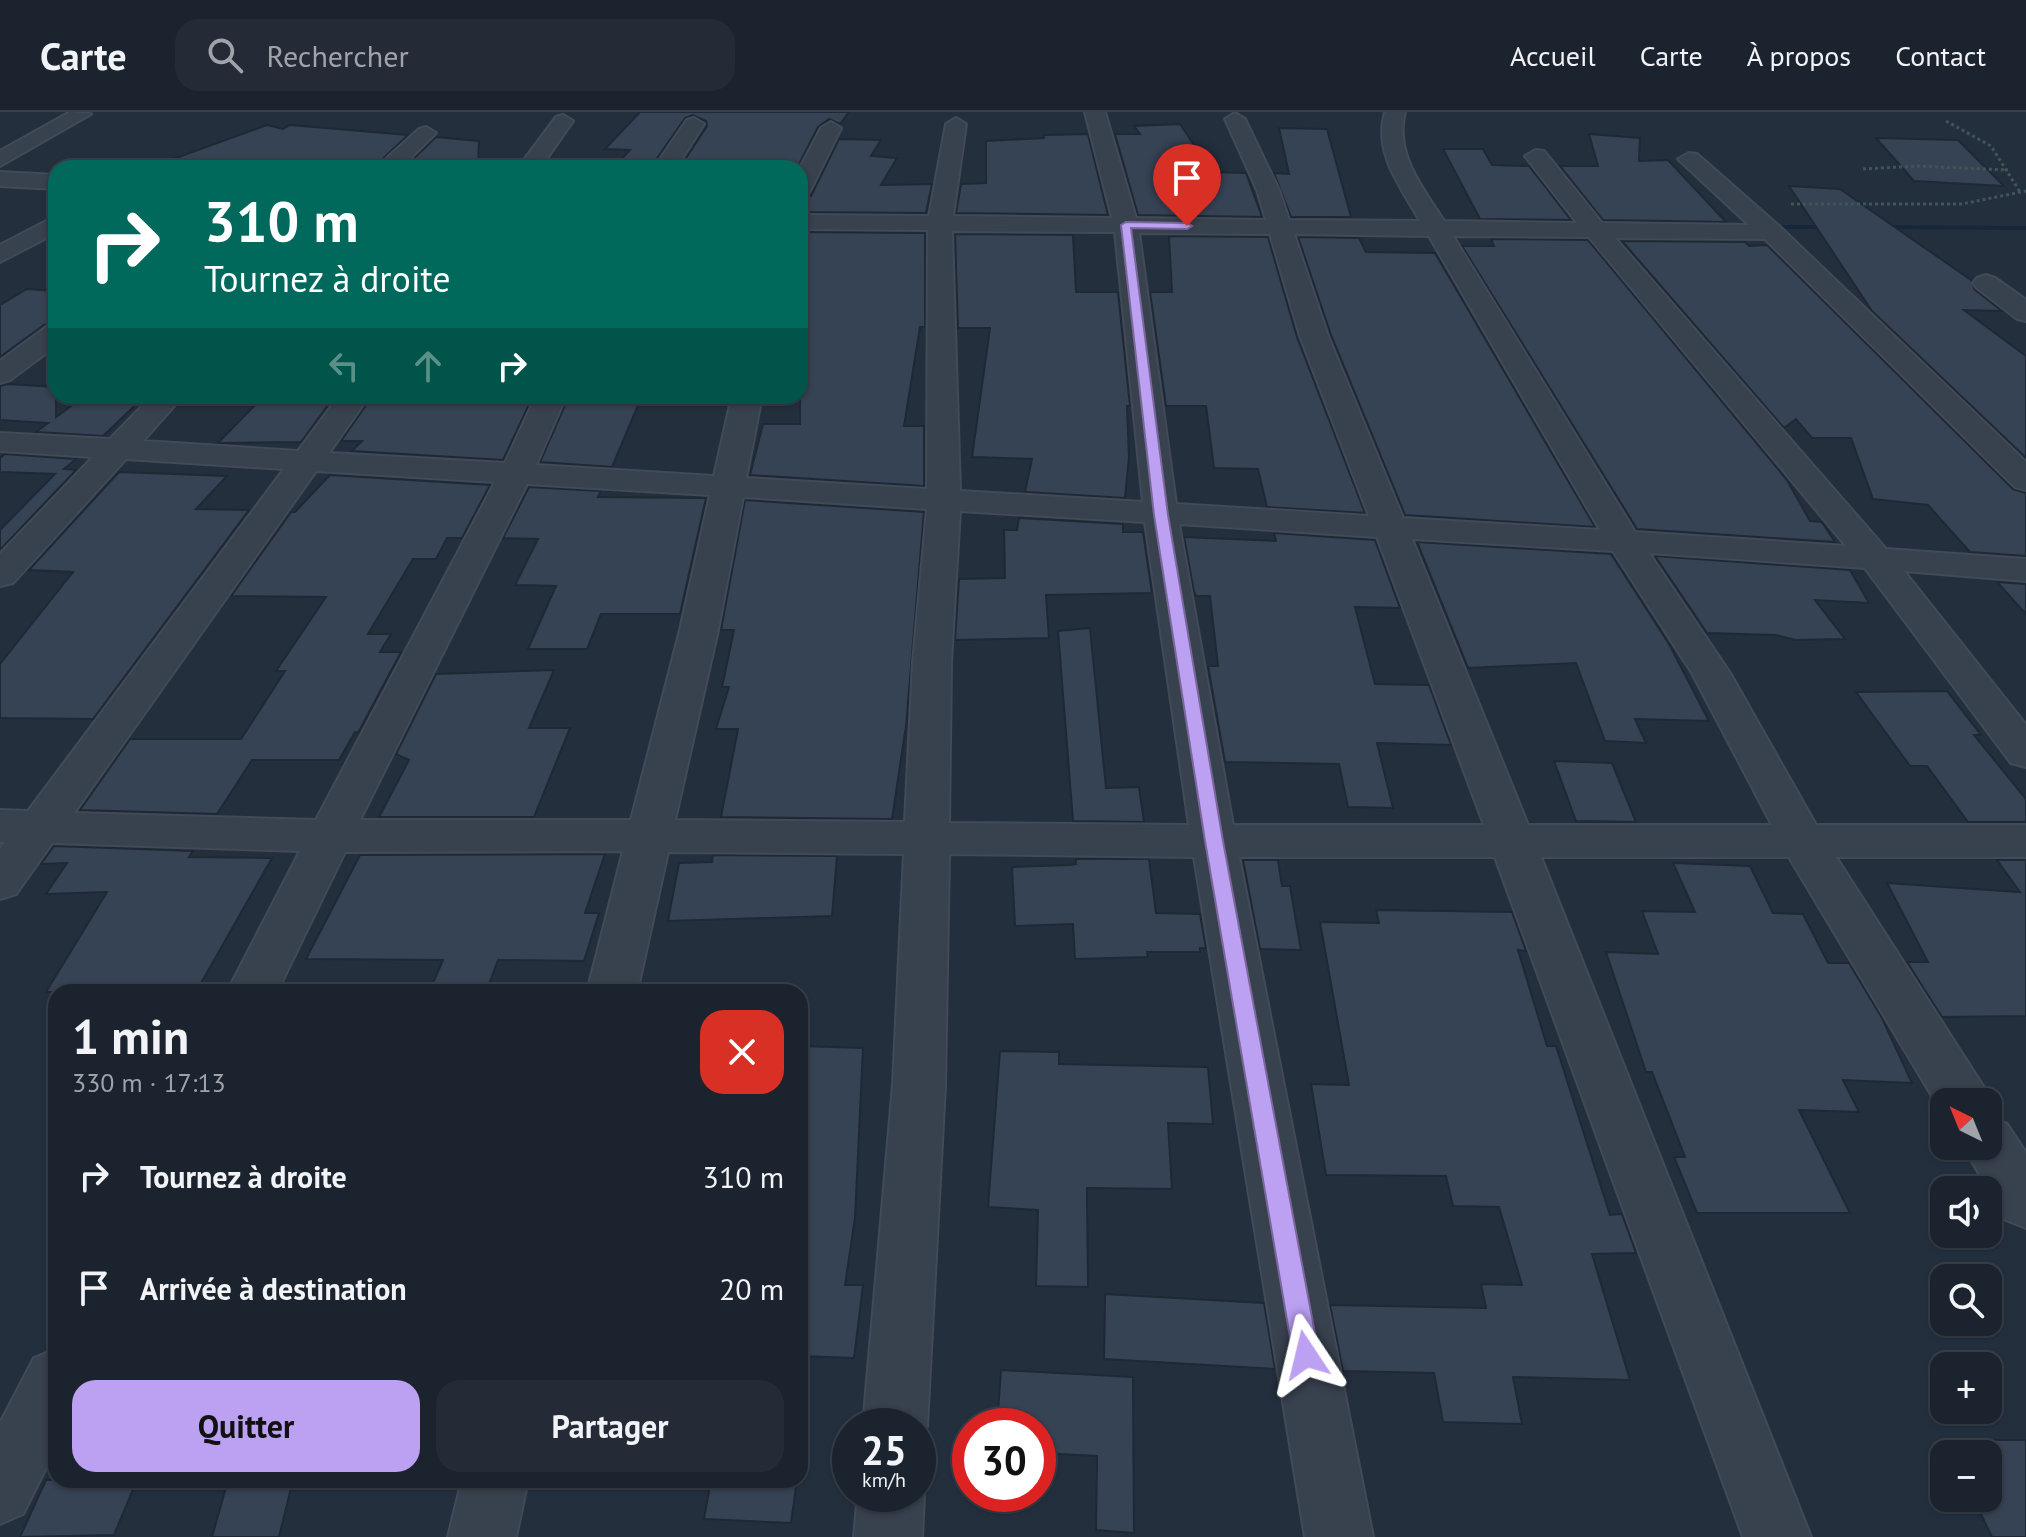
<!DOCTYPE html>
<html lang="fr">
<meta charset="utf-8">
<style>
:root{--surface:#1b232e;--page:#242b36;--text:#f1f3f6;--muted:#a0a4aa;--line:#39404a;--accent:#bca0f2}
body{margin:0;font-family:"PT Sans",sans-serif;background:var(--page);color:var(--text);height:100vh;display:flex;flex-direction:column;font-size:30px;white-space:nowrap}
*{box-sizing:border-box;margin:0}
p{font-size:26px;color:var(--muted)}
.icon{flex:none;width:44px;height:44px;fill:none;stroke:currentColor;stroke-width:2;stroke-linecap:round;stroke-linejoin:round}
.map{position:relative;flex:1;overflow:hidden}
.panel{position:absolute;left:48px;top:872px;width:760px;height:504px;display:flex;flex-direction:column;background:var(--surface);border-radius:24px;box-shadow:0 2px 6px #0004,0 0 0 2px var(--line)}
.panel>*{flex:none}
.top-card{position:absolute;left:48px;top:48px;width:760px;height:244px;border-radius:24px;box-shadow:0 2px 6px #0004,0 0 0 2px var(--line);background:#00695c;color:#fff;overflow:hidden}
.needle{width:52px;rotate:317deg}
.controls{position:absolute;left:1930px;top:976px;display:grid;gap:16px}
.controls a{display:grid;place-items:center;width:72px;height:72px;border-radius:16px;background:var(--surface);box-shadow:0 2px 6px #0004,0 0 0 2px var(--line);font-size:40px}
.speed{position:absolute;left:832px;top:1296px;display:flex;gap:16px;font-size:40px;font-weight:700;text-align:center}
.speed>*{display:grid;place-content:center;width:104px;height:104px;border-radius:50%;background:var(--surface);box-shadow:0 2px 6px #0004,0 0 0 2px var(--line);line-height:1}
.speed small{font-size:20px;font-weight:400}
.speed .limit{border:12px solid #d22;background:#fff;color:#111}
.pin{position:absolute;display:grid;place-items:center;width:68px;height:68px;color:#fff;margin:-82px -34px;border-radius:50% 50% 50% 0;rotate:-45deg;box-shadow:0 0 8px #0007}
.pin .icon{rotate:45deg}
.me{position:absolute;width:88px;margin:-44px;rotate:350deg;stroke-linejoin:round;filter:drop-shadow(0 0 6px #0008)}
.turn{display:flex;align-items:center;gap:28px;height:168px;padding:0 24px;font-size:36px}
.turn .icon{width:104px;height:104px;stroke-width:2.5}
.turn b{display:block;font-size:56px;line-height:68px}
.lanes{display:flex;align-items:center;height:76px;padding:0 24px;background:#0003;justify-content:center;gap:40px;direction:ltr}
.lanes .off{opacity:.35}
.round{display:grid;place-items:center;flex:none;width:84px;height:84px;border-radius:24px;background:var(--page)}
.overview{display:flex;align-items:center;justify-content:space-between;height:136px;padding:0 24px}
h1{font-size:48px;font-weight:800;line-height:60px}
.action{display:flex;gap:16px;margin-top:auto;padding:16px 24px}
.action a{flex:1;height:92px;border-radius:24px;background:var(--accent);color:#111;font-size:32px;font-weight:800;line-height:92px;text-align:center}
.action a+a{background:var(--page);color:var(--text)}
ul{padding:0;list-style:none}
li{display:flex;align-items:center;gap:24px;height:112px;padding:0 24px}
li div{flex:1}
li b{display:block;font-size:30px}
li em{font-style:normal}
header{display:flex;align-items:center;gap:48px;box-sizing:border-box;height:112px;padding:0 40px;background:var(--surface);border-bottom:2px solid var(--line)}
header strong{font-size:38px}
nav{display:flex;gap:44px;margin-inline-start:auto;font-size:28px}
.search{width:560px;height:72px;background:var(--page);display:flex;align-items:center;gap:20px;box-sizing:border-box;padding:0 28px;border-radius:24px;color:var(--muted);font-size:30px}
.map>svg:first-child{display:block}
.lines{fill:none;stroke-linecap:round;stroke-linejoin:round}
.stream{fill:#17263c;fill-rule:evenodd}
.building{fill:#364354;stroke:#1f2835;stroke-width:2}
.minor-casing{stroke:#414a57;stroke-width:4}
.path{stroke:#3f5557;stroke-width:3;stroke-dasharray:3 3;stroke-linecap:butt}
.minor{fill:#38414e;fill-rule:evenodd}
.route{fill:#bca0f2;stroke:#7a689d;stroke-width:2}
</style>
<header>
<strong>Carte</strong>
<div class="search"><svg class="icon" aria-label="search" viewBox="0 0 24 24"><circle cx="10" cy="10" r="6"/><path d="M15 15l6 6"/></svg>Rechercher</div>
<nav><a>Accueil</a><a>Carte</a><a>À propos</a><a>Contact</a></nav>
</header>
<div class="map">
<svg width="2026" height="1425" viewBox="0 0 2026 1425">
<rect width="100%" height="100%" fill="#242f3e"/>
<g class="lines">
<path class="stream" d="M 1776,113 L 1835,113 L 1839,115 L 1835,117 L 1773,117 L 1773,113 Z
M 1876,113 L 2026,114 L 2026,118 L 1873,117 L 1873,113 Z"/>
</g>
<path class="building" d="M 640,0 L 849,0 L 840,12 L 829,7 L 818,15 L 797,56 L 682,52 L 707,14 L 706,9 L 693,3 L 685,6 L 653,52 L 618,51 L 630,38 L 605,37 Z
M 1180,12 L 1212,60 L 1246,61 L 1262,105 L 1138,103 L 1115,22 L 1140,22 L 1134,14 Z
M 267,13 L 283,17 L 290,13 L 408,23 L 373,56 L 163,56 L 162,51 Z
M 1279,16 L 1327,17 L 1351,105 L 1291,105 L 1274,61 L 1289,62 Z
M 1088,22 L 1108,103 L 956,101 L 961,72 L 986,71 L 986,29 L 1044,26 L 1044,23 Z
M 1589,22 L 1640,26 L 1639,49 L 1668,48 L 1726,110 L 1603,108 L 1560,54 L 1598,54 Z
M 436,25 L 479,29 L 478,56 L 404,56 Z
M 1876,26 L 1958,28 L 2004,74 L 1914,69 Z
M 839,27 L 881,28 L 871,44 L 897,46 L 881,73 L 932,72 L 926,101 L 800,100 L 800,87 L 811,84 Z
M 1443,37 L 1483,37 L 1492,53 L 1529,54 L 1571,108 L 1480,107 Z
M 1789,74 L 1840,77 L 1971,168 L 1975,178 L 2002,199 L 1964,198 L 2026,244 L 2026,346 L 1872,199 Z
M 800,120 L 925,121 L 925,215 L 920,215 L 904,314 L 924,314 L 924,374 L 750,363 L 763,312 L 800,312 Z
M 955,122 L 1073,123 L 1076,180 L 1118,180 L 1130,294 L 1127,294 L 1129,345 L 1125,386 L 1025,380 L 1032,347 L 972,345 L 990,216 L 958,216 Z
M 1169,124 L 1268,125 L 1297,225 L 1365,401 L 1267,395 L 1258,357 L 1214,356 L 1206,294 L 1166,294 L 1150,180 L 1172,180 Z
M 1298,125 L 1359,126 L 1366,140 L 1435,141 L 1595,415 L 1405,403 L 1331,223 Z
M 1491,127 L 1588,128 L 1787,368 L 1810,409 L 1822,410 L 1835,430 L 1637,417 L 1462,134 L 1494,134 Z
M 1622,129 L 1745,130 L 1749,134 L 1767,133 L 2013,377 L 2026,381 L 2026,444 L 1970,440 L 1928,393 L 1873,387 L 1851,326 L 1812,326 L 1796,307 L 1784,316 Z
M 27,177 L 56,179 L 56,210 L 44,213 L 0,245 L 0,193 Z
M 7,272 L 56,275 L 56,305 L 85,284 L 145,284 L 103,324 L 36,320 L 48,311 L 0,308 L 0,274 Z
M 505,284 L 533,284 L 503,348 L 352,339 L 362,329 L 341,329 L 369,289 L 503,288 Z
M 569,284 L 642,284 L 612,355 L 540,350 Z
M 257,291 L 328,293 L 301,330 L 218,331 Z
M 5,342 L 76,347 L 64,357 L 76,358 L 0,438 L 0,418 L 55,362 L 0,360 L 0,346 Z
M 119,360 L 227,364 L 196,397 L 249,398 L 93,607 L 0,606 L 0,552 L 73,460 L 29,458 Z
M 330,363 L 490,373 L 462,426 L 447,426 L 436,447 L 413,447 L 368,522 L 391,522 L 380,540 L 401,540 L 358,621 L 355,620 L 339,648 L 252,648 L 217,702 L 80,698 L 130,627 L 241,627 L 285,559 L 276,559 L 326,485 L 231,484 L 291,400 L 295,400 Z
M 529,375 L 601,379 L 598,385 L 706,386 L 680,502 L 601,502 L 587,537 L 528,537 L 556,474 L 515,473 L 538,427 L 503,426 Z
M 745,388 L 924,400 L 906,614 L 892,707 L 721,705 L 738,617 L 716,617 L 729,575 L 722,575 L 734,518 L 721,518 Z
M 1019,406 L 1123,412 L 1123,420 L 1143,420 L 1152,481 L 1046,483 L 1049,526 L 955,528 L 959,467 L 1005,466 L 1004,418 L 1017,418 Z
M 1274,421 L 1375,428 L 1400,496 L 1355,495 L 1375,572 L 1429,573 L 1451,633 L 1377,631 L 1393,696 L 1348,695 L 1339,652 L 1225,650 L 1208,554 L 1218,554 L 1210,484 L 1196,484 L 1194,480 L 1184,425 L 1276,429 Z
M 1417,430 L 1611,442 L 1669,532 L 1709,609 L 1635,607 L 1646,631 L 1605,629 L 1576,551 L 1468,556 Z
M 1655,444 L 1850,458 L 1869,491 L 1815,488 L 1845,527 L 1795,528 L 1776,523 L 1707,521 Z
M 1997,470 L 2026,472 L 2026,502 Z
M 1090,516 L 1106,676 L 1139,675 L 1144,710 L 1073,709 L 1058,519 Z
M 554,558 L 529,616 L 570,616 L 534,705 L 379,705 L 409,648 L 396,642 L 436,562 Z
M 1947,579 L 1981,623 L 1974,623 L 2026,687 L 2026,710 L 1968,710 L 1927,654 L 1910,654 L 1856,580 Z
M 1554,649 L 1612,651 L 1636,710 L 1576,709 Z
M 54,734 L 193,739 L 189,745 L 272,746 L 196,880 L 46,880 L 107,780 L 46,782 L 67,751 L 41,752 Z
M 605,742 L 585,801 L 599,801 L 584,849 L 498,848 L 486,880 L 429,880 L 443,848 L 306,847 L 360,743 Z
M 713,743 L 837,744 L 832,804 L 668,809 L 679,751 L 712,750 Z
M 1076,747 L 1149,747 L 1156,801 L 1200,802 L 1206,836 L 1200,836 L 1200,840 L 1147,840 L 1148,845 L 1075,847 L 1073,812 L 1015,814 L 1012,755 L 1070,753 L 1076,752 Z
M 1243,748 L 1278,748 L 1282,774 L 1290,774 L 1301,838 L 1260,837 Z
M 1997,748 L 2026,748 L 2026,904 L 1942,905 L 1907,850 L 1928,850 L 1887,771 L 2020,780 Z
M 1673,751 L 1750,754 L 1773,801 L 1803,802 L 1828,851 L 1849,851 L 1882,906 L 1912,971 L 1843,968 L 1859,1000 L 1799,998 L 1850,1101 L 1697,1101 L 1674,1045 L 1685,1045 L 1652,960 L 1646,960 L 1606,840 L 1658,842 L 1642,799 L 1695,800 Z
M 1376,798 L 1512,800 L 1526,839 L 1518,838 L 1547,934 L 1556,934 L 1610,1103 L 1622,1102 L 1636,1141 L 1592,1142 L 1630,1268 L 1513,1265 L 1522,1312 L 1443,1310 L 1434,1261 L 1343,1259 L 1330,1193 L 1486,1196 L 1481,1172 L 1522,1173 L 1499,1095 L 1453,1094 L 1446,1064 L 1326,1063 L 1311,972 L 1349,973 L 1320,810 L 1379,811 Z
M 800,934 L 863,936 L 855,1106 L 845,1173 L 863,1173 L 854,1246 L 800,1244 Z
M 1000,939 L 1059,940 L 1059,952 L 1208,955 L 1213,1012 L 1168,1011 L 1172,1077 L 1087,1076 L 1088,1175 L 1036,1174 L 1038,1098 L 988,1095 Z
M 1105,1182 L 1264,1191 L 1275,1257 L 1104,1247 Z
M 1001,1258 L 1133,1265 L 1134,1421 L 1096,1418 L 1097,1344 L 1038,1341 L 1038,1314 L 997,1314 Z
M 1945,1328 L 2026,1328 L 2026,1425 L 1992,1425 L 1973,1386 L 1988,1386 L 1988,1342 L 1952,1342 Z
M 46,1368 L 137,1368 L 114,1423 L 20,1425 Z
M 228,1368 L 293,1368 L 279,1425 L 212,1425 Z
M 711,1368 L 797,1368 L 791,1411 L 704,1407 Z"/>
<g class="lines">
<g class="minor-casing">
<path id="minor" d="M 70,0 L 91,2 L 0,54 L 0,39 Z
M 1085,0 L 1105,0 L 1136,106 L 1266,108 L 1257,78 L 1225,7 L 1235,1 L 1245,7 L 1279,78 L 1289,108 L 1420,109 C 1401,75 1373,41 1385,0 L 1405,0 C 1394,42 1423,76 1444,109 L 1577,111 L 1525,44 L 1536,38 L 1544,39 L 1602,111 L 1749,113 L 1678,47 L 1689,41 L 1697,42 L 1780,115 L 2026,350 L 2026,378 L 2015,375 L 1765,127 L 1615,126 L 1886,437 L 2026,447 L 2026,469 L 1904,459 L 2026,613 L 2026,655 L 2011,651 L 1865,456 L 1649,441 L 1730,561 L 1816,713 L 2026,713 L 2026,745 L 1836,745 L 1983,974 L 1991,990 L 1988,996 L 1988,990 L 1944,990 L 1944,1004 L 1789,745 L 1541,745 L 1811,1425 L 1743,1425 L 1495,745 L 1239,745 L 1373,1425 L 1305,1425 L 1194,745 L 949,742 L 945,973 L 927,1314 L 918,1336 L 918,1314 L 863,1314 L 893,973 L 904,742 L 668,740 L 637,880 L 587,880 L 623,739 L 345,740 L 277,880 L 227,880 L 300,739 L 52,731 L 16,782 L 0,787 L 0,736 L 5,730 L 0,730 L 0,698 L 28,699 L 284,357 L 126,347 L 13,471 L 0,474 L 0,442 L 93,345 L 0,339 L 0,321 L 110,327 L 152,284 L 183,284 L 143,329 L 298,339 L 339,284 L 369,284 L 329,341 L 505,351 L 536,284 L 566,284 L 536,353 L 714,364 L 732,284 L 762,284 L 746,366 L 927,377 L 928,118 L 800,117 L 800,103 L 929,104 L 946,12 L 956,6 L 966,12 L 953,104 L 1112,106 ZM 952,119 L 1115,120 L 1143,390 L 960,379 ZM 1139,121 L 1270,122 L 1300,224 L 1369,404 L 1176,392 ZM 1294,122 L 1429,124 L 1600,418 L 1403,406 L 1328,224 ZM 1453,124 L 1589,125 L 1846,434 L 1635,420 ZM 316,359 L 495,370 L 316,708 L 74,701 ZM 527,372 L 710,383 L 680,518 L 631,708 L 360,708 ZM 743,385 L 927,397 L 913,550 L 905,710 L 675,708 L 718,518 ZM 960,399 L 1145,410 L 1189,713 L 949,711 L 951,550 ZM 1179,412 L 1377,425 L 1484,713 L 1233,713 ZM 1412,427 L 1613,439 L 1692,561 L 1772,713 L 1528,713 Z
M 563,3 L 573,9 L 540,56 L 518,56 L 556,5 Z
M 694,6 L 704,12 L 676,56 L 654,56 L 687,8 Z
M 831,10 L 841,16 L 811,77 L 808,82 L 800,84 L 800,56 L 821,16 Z
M 426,15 L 436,21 L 400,56 L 376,56 L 419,17 Z
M 0,60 L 56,63 L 56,77 L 0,74 Z
M 56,104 L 56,121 L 0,150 L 0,133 Z
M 1986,163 L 1995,166 L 2026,188 L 2026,209 L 2017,207 L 1977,176 L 1973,171 L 1977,166 Z
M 56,213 L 56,234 L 10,268 L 0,271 L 0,249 L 46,215 Z
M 1988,1005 L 2007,1012 L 2026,1041 L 2026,1116 L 2006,1108 L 1963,1034 L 1988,1034 Z
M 56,1237 L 56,1336 L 23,1402 L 0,1412 L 0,1311 L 34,1246 Z
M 918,1367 L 924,1382 L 922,1425 L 854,1425 L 858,1382 L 918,1382 Z
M 462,1368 L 528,1368 L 516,1425 L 448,1425 Z"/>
</g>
<path class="path" d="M 1946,9 L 1991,34 L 2020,80
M 1863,57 L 1918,54 L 2008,58
M 1791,92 L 1962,92 L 2026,79"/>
<use href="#minor" class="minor"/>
</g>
<path class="route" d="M 1126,110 L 1187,111 L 1192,114 L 1187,117 L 1131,116 L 1168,403 L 1223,729 L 1319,1243 L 1315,1252 L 1306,1256 L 1297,1252 L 1293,1243 L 1205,729 L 1154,403 L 1121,113 Z"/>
</svg>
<div class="controls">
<a><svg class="needle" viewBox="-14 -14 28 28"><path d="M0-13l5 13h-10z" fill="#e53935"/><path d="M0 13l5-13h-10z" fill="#a0a4aa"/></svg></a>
<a><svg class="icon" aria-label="sound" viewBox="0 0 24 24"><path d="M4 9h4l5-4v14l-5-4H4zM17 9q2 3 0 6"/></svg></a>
<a><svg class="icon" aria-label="search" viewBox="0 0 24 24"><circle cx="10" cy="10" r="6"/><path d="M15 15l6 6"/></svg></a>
<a>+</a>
<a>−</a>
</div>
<div class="speed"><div>25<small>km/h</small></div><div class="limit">30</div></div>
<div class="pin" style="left:1187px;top:114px;background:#d93025"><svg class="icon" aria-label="arrive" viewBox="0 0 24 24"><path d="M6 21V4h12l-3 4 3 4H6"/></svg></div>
<svg class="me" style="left:1306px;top:1243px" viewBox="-20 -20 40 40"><path d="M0-17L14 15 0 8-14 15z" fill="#bca0f2" stroke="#fff" stroke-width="4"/></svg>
<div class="top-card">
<div class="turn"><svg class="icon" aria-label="right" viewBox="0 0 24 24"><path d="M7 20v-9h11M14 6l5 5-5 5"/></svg><div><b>310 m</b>Tournez à droite</div></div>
<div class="lanes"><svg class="icon off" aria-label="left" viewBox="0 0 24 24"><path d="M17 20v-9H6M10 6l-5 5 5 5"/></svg><svg class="icon off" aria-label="ahead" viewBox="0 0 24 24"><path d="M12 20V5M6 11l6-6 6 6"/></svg><svg class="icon" aria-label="right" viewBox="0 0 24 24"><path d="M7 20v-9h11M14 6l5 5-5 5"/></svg></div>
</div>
<section class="panel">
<div class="overview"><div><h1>1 min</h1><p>330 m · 17:13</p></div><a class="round" style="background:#d93025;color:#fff"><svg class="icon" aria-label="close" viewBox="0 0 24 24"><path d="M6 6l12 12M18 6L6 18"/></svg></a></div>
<ul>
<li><svg class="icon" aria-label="right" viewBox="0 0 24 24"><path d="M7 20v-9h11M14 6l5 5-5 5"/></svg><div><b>Tournez à droite</b></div><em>310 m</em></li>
<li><svg class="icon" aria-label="arrive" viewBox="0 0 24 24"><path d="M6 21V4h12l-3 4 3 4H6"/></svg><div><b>Arrivée à destination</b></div><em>20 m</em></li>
</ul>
<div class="action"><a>Quitter</a><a>Partager</a></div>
</section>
</div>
